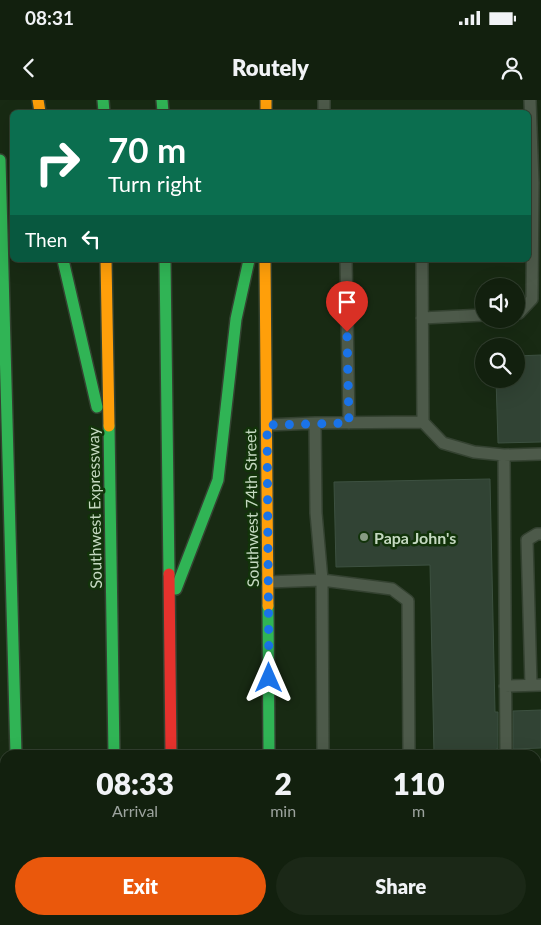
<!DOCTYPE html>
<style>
:root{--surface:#12200e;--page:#1b2817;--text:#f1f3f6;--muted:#9ca39e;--line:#313e2e;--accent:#ea580c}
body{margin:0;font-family:Lato,sans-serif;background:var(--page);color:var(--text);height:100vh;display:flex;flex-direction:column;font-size:19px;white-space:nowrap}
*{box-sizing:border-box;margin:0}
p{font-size:16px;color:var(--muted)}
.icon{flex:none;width:28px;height:28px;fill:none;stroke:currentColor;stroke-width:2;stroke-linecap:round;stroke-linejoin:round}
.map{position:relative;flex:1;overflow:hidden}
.side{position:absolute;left:0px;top:650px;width:541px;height:175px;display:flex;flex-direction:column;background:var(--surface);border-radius:15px 15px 0 0;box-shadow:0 5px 20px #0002,0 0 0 1px var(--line)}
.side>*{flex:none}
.guide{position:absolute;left:10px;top:10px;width:521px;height:152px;border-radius:8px;box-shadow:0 5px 20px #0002,0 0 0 1px var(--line);background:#0b6e4f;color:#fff;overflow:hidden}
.tools{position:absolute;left:475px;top:178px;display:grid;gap:10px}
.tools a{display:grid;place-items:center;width:50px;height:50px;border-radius:50%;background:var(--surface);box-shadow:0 5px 20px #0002,0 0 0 1px var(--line);font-size:25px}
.pin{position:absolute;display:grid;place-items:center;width:42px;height:42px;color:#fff;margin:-51px -21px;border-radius:50% 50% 50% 0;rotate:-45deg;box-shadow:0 0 5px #0007}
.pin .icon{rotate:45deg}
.me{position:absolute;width:55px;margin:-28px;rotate:0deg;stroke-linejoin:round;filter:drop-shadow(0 0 4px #0008)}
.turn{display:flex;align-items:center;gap:18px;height:105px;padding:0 15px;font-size:22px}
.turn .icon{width:65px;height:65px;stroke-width:2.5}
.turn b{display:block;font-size:35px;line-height:42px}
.then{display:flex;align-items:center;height:48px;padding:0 15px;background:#0003;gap:10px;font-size:19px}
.eta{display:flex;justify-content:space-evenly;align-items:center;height:85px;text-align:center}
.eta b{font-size:30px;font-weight:800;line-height:35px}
.action{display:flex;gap:10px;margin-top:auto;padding:10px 15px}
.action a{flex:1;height:58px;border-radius:30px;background:var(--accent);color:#fff;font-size:20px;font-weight:800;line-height:58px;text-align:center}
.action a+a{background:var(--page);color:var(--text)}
.status{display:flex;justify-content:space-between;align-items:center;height:35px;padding:0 25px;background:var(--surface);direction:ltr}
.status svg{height:14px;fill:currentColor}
header{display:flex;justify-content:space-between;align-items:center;height:65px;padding:0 15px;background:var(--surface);font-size:22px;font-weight:800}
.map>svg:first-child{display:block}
.building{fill:#314334;stroke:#3d5141}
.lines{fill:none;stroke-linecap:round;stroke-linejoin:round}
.lane-casing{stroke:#344231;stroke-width:14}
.fast-casing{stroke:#344231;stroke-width:14}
.slow-casing{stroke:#344231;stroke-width:14}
.jam-casing{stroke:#344231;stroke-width:14}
.lane{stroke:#4d5a4a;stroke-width:11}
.fast{stroke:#30b455;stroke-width:11}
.slow{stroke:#ff9f0a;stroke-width:11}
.jam{stroke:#e5322d;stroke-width:11}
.route{stroke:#1a73e8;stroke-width:9;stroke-dasharray:0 16.2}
.poi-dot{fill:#889c84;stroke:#12330a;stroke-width:2}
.labels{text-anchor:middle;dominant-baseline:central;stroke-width:5;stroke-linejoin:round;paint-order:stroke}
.street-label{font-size:16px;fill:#c5d9c1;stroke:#12330a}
.poi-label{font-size:16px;font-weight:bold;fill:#c5d9c1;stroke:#12330a;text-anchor:start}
</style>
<div class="status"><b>08:31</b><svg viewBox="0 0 49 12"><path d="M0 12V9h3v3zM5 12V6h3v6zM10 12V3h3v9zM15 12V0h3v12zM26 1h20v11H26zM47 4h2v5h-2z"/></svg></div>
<header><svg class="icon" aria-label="back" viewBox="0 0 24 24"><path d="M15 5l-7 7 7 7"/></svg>Routely<svg class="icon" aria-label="person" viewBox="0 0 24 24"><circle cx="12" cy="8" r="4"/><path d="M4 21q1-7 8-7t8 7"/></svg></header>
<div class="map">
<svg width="541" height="825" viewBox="0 0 541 825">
<rect width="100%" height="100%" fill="#182a13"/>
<path class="building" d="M 541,255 L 541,342 L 498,343 L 496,279 L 516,279 L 516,256 Z
M 490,379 L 495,612 L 498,612 L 498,649 L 496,649 L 496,655 L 434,655 L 430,465 L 336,467 L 334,382 Z
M 541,610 L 541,648 L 513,649 L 513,611 Z"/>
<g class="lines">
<g class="lane-casing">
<path id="lane" d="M 324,12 L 324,0
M 529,83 L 533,83 L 530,0
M 346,160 L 349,323
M 516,213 L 519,213 L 532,199 L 533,83
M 422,218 L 484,215
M 423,322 L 443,343 L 474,352 L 504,355 L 541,354
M 315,323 L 423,322 L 422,160
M 267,325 L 315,323 L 316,413 L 322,480 L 392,489 L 408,501 L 409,655
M 504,355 L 506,655
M 268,482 L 322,480 L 323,655
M 531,585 L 527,440 L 537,434 L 541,434
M 505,586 L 541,585
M 0,748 L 5,748
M 0,782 L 5,782
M 412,820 L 412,825
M 507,820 L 507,825
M 541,825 L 541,823"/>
</g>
<g class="fast-casing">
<path id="fast" d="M 103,0 L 104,12
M 162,0 L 163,12
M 0,60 L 16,655
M 63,160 L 97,307
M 165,160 L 169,474
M 109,326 L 114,655
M 176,489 L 218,380 L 236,219 L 249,160
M 268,506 L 269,655
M 170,820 L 170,825"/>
</g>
<g class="slow-casing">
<path id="slow" d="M 38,0 L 40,12
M 266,0 L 266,12
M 106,160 L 109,326
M 265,160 L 268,506
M 269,820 L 269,825"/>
</g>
<g class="jam-casing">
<path id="jam" d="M 169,474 L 171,655
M 16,820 L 16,825
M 112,820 L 112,825"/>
</g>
<use href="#lane" class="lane"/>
<use href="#fast" class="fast"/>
<use href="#slow" class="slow"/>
<use href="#jam" class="jam"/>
</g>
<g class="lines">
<path class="route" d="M 269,578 L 267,325 L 349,323 L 347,232"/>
</g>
<circle class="poi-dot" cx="364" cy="437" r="5"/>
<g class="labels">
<g class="street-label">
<text transform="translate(94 408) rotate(-91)">Southwest Expressway</text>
<text transform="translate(251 408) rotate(-91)">Southwest 74th Street</text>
</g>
<g class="poi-label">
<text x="374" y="437">Papa John's</text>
</g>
</g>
</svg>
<div class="tools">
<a><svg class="icon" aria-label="sound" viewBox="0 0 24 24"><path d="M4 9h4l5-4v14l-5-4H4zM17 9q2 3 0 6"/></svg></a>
<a><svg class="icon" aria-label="search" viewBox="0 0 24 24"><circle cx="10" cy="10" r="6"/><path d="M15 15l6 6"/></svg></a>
</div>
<div class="pin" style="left:347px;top:232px;background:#d93025"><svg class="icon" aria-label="arrive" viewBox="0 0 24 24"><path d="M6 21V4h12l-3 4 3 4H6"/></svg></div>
<svg class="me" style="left:269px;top:578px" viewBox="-20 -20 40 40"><path d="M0-17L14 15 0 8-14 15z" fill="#1a73e8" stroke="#fff" stroke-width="4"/></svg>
<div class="guide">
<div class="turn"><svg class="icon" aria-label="right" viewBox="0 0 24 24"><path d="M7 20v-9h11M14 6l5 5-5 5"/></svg><div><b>70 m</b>Turn right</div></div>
<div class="then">Then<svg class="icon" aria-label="left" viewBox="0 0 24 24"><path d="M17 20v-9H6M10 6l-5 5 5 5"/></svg></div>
</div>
<section class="side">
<div class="eta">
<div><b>08:33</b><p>Arrival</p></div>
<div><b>2</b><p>min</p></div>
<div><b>110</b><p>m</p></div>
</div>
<div class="action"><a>Exit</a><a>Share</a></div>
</section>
</div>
